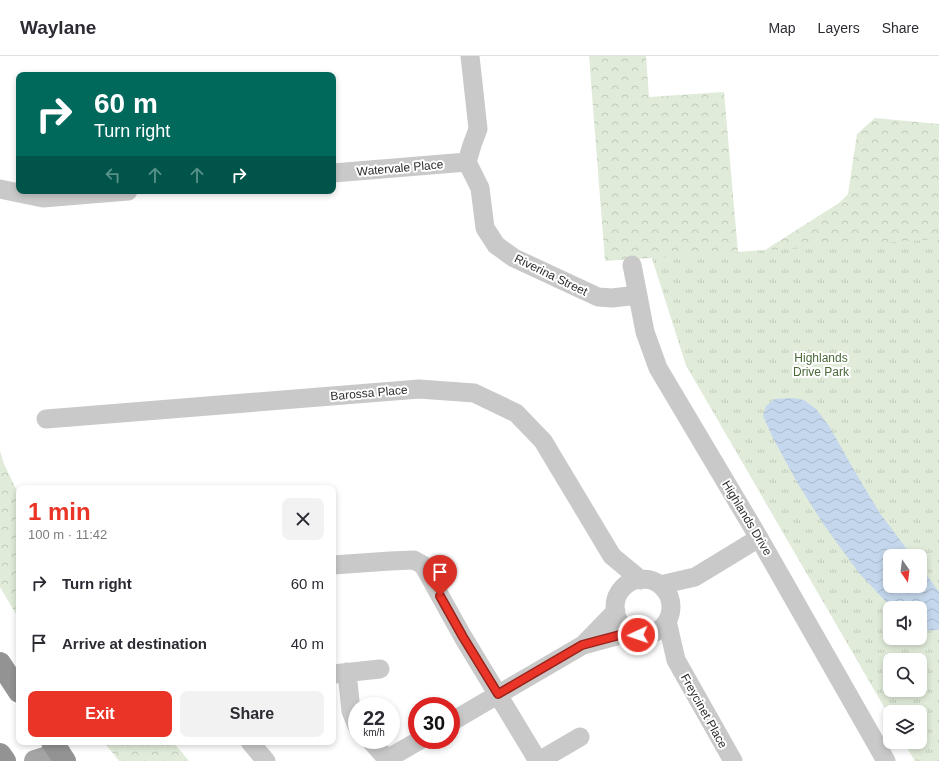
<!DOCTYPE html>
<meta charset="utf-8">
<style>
:root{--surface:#fff;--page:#f2f2f3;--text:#2b2b33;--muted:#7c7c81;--line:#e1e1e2;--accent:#ea3428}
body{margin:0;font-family:Helvetica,sans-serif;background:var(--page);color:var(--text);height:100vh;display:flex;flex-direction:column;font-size:15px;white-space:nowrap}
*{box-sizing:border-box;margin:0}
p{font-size:13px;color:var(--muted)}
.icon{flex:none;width:22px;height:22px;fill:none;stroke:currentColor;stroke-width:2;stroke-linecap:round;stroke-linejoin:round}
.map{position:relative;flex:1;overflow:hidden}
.drawer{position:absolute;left:16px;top:429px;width:320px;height:260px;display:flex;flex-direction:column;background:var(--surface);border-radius:8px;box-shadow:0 2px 6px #0003}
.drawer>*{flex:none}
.banner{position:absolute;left:16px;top:16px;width:320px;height:122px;border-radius:8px;box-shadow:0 2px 6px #0003;background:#00695c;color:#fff;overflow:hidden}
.needle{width:26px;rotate:166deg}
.fabs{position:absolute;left:883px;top:493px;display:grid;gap:8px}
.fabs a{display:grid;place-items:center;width:44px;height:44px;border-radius:8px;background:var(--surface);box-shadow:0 2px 6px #0003;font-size:20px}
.speed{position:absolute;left:348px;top:641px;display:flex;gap:8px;font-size:20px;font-weight:700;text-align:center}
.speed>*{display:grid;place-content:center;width:52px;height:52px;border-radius:50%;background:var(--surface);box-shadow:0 2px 6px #0003;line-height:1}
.speed small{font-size:10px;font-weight:400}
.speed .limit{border:6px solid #d22;background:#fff;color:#111}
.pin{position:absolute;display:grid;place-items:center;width:34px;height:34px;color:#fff;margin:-41px -17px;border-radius:50% 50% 50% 0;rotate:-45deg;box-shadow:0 0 4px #0007}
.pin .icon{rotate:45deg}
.me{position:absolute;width:44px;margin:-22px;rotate:267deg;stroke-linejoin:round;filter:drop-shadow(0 0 3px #0008)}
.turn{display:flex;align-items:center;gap:14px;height:84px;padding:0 12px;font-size:18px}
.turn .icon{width:52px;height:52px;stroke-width:2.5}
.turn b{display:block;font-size:28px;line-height:34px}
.lanes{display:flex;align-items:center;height:38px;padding:0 12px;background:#0003;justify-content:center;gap:20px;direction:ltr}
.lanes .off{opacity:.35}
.round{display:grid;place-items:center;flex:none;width:42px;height:42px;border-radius:8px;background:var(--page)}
.summary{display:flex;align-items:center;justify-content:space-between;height:68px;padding:0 12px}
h1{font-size:24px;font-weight:700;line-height:30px;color:var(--accent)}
.action{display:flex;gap:8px;margin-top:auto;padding:8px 12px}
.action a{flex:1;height:46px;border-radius:8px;background:var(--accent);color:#fff;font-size:16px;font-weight:700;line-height:46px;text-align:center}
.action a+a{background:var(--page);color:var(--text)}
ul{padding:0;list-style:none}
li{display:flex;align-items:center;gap:12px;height:60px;padding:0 12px}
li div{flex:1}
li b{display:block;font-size:15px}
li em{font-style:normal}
header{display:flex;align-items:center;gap:24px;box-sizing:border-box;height:56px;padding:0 20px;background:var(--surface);border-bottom:1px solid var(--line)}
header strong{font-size:19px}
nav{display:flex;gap:22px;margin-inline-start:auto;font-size:14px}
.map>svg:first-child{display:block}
.forest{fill:url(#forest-crowns);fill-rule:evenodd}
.park{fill:url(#park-tufts);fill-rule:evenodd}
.water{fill:url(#water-waves)}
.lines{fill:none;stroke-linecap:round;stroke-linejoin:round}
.street{stroke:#c9c9c9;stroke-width:19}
.primary{stroke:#a4a4a4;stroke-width:22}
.highway{stroke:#939393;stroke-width:22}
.route-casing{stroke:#98221a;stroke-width:10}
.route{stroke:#ea3428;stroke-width:7}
.labels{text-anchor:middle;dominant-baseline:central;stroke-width:4;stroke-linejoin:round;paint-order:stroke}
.street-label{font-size:12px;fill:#2c2c2c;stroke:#fff}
.park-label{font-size:12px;fill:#496939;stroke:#fff}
</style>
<header>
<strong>Waylane</strong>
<nav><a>Map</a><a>Layers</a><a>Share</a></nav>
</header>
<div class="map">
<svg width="939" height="705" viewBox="0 0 939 705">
<defs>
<pattern id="forest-crowns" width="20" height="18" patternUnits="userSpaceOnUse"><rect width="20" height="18" fill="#e0ebd9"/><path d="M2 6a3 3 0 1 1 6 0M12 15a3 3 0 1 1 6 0" fill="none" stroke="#c0caba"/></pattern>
<pattern id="park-tufts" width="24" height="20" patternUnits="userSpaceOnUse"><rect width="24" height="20" fill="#e0ebd9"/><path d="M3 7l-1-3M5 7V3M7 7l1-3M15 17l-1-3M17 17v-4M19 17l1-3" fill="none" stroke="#c0caba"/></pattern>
<pattern id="water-waves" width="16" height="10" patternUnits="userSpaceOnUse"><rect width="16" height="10" fill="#c4d7ec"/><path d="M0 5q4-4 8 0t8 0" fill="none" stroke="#a9b9cb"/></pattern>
</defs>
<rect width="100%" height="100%" fill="#fff"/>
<path class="forest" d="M 589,0 L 646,0 L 649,41 L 724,36 L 738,196 L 765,194 L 839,147 L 848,138 L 857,78 L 875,62 L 939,68 L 939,536 L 920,500 L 879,456 L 890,552 L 890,582 L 920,582 L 939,705 L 915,705 L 904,686 L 920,686 L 920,656 L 890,656 L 890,661 L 686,309 L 652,202 L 605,205 ZM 890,604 L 920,604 L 920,634 L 890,634 Z
M 0,395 L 4,408 L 19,439 L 19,563 L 0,531 Z
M 104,686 L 173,686 L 189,705 L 119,705 Z"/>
<path class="park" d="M 939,183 L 939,705 L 915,705 L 904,686 L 920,686 L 920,656 L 890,656 L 890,661 L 686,309 L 652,202 ZM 890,500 L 920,500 L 920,530 L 890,530 ZM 890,552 L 920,552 L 920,582 L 890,582 ZM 890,604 L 920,604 L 920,634 L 890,634 Z"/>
<path class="water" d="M 793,342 L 804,344 L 816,353 L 829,370 L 841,391 L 851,409 L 879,456 L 912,500 L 890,500 L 890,530 L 920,530 L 920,510 L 939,536 L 939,573 L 938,574 L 920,575 L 920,552 L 892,552 L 859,517 L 824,469 L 798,428 L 773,382 L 763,360 L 766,350 L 775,343 Z"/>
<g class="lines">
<path class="street" d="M 470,0 L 478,73 L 472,89 L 467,106 L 480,132 L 485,172 L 496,189 L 514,202 L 598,241 L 612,242 L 638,239
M 333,117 L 467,106
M 0,133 L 43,142 L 128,135
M 632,209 L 645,276 L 658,312 L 759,482 L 886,705
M 46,363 L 419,333 L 474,337 L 516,357 L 543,385 L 612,500 L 641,524
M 333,509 L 390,505 L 414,504 L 423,509 L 463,581 L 538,705
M615 551a28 28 0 1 1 56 0a28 28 0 1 1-56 0Z
M 660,529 L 695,521 L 759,482
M 667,565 L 676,604 L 733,705
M 583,589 L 631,576
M 347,616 L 351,655 L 357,670
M 333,618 L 380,613
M 451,666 L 583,589 L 616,555
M 370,684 L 387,703 L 420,684
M 250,686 L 266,705
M 539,705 L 580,681"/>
<path class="primary" d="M 35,705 L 60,697"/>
<path class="highway" d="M 0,607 L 19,636
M 52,686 L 65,705
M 0,698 L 5,705"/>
</g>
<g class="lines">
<g class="route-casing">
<path id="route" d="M 440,540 L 463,581 L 498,638 L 582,589 L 631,576 L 638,579"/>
</g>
<use href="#route" class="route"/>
</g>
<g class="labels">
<g class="street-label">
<text transform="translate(400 112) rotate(-5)">Watervale Place</text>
<text transform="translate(551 219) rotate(26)">Riverina Street</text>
<text transform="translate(369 337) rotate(-5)">Barossa Place</text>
<text transform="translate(747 462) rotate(59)">Highlands Drive</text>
<text transform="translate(704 655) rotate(61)">Freycinet Place</text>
</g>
<g class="park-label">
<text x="821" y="302">Highlands<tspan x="821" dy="14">Drive Park</tspan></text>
</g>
</g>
</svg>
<div class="fabs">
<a><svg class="needle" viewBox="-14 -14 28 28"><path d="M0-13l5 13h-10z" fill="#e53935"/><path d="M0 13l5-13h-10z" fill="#7c7c81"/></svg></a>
<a><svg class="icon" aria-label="sound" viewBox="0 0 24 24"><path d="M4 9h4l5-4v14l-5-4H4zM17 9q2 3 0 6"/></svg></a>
<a><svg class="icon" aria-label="search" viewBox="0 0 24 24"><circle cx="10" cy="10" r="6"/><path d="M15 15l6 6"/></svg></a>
<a><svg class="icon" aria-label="layers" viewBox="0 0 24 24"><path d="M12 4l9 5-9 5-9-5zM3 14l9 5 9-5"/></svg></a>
</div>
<div class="speed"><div>22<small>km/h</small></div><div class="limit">30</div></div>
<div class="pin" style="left:440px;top:540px;background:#d93025"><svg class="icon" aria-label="arrive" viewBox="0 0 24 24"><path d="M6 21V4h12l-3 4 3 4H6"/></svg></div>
<svg class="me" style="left:638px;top:579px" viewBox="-20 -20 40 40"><circle r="17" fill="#ea3428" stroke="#fff" stroke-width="3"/><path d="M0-11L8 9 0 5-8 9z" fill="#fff"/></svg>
<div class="banner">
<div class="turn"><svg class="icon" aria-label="right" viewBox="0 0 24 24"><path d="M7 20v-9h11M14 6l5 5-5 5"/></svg><div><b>60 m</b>Turn right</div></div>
<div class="lanes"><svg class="icon off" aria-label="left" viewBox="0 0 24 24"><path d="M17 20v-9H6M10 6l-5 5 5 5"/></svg><svg class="icon off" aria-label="ahead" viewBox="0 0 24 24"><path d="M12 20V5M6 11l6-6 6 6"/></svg><svg class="icon off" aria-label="ahead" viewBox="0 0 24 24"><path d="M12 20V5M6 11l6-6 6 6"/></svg><svg class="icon" aria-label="right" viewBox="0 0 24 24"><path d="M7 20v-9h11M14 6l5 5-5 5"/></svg></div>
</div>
<section class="drawer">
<div class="summary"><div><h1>1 min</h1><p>100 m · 11:42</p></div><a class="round"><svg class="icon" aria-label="close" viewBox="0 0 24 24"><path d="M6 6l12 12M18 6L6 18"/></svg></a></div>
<ul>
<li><svg class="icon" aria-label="right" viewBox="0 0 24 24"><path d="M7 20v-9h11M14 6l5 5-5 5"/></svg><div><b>Turn right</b></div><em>60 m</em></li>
<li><svg class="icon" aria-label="arrive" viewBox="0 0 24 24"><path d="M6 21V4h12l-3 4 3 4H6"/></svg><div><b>Arrive at destination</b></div><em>40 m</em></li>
</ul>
<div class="action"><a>Exit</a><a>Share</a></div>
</section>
</div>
